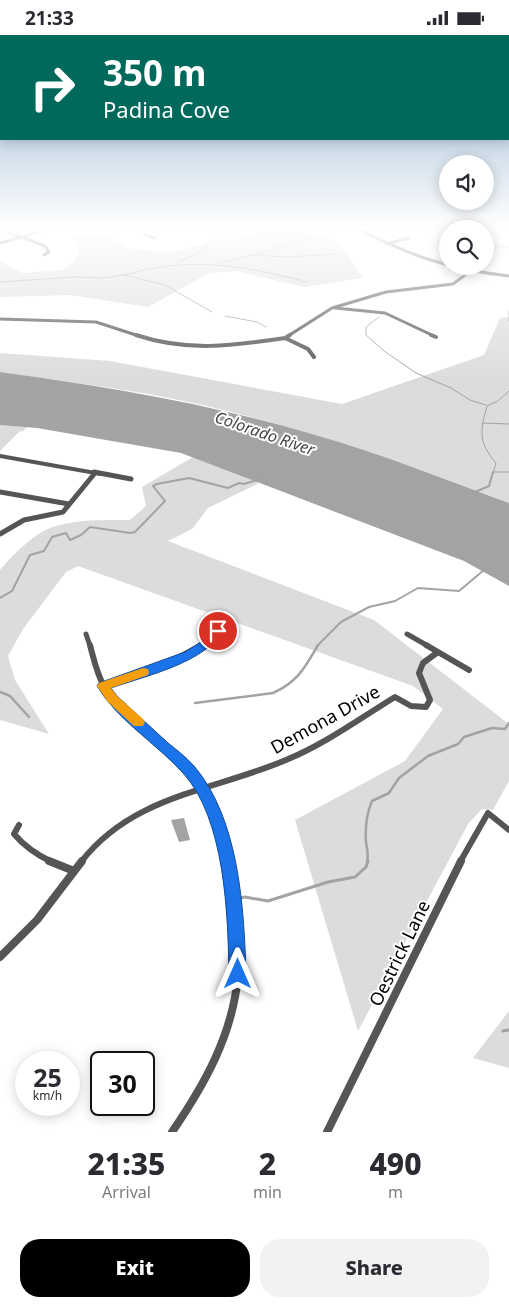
<!DOCTYPE html>
<style>
:root{--surface:#fff;--page:#f2f2f3;--text:#2b2b33;--muted:#7c7c81;--accent:#000}
body{margin:0;font-family:"Noto Sans",sans-serif;background:var(--page);color:var(--text);height:100vh;display:flex;flex-direction:column;font-size:19px;white-space:nowrap}
*{box-sizing:border-box;margin:0}
p{font-size:16px;color:var(--muted)}
.icon{flex:none;width:28px;height:28px;fill:none;stroke:currentColor;stroke-width:2;stroke-linecap:round;stroke-linejoin:round}
.map{position:relative;height:1097px;overflow:hidden}
.details{display:flex;flex-direction:column;background:var(--surface);flex:1}
.details>*{flex:none}
.guide{position:absolute;left:0px;top:0px;width:510px;height:105px;box-shadow:0 2px 12px #0003;background:#00695c;color:#fff;overflow:hidden}
.controls{position:absolute;left:439px;top:120px;display:grid;gap:10px}
.controls a{display:grid;place-items:center;width:55px;height:55px;border-radius:50%;background:var(--surface);box-shadow:0 2px 12px #0003;font-size:25px}
.speed{position:absolute;left:15px;top:1016px;display:flex;gap:10px;font-size:25px;font-weight:700;text-align:center}
.speed>*{display:grid;place-content:center;width:65px;height:65px;border-radius:50%;background:var(--surface);box-shadow:0 2px 12px #0003;line-height:1}
.speed small{font-size:12px;font-weight:400}
.speed .limit{border:2px solid #111;border-radius:8px;background:#fff;color:#111}
.pin{position:absolute;display:grid;place-items:center;width:42px;height:42px;color:#fff;margin:-21px;border:2px solid #fff;border-radius:50%;box-shadow:0 1px 5px #0007}
.me{position:absolute;width:55px;margin:-28px;rotate:0deg;stroke-linejoin:round;filter:drop-shadow(0 0 4px #0008)}
.turn{display:flex;align-items:center;gap:18px;height:105px;padding:0 20px;font-size:22px}
.turn .icon{width:65px;height:65px;stroke-width:2.5}
.turn b{display:block;font-size:35px;line-height:42px}
.eta{display:flex;justify-content:space-evenly;align-items:center;height:85px;text-align:center}
.eta b{font-size:30px;font-weight:800;line-height:35px}
.button{display:flex;gap:10px;margin-top:auto;padding:10px 20px}
.button a{flex:1;height:58px;border-radius:20px;background:var(--accent);color:#fff;font-size:20px;font-weight:800;line-height:58px;text-align:center}
.button a+a{background:var(--page);color:var(--text)}
.status{display:flex;justify-content:space-between;align-items:center;height:35px;padding:0 25px;background:var(--surface);direction:ltr}
.status svg{height:14px;fill:currentColor}
.map>svg:first-child{display:block}
.green{fill:#dcdcdc}
.water{fill:#a3a3a3}
.lines{fill:none;stroke-linecap:round;stroke-linejoin:round}
.stream-far3{stroke:#a3a3a3;stroke-width:1}
.stream-far2{stroke:#a3a3a3;stroke-width:2}
.stream-far1{stroke:#a3a3a3;stroke-width:2.5}
.stream{stroke:#a3a3a3;stroke-width:3}
.minor-far4{stroke:#555;stroke-width:3}
.minor-far3{stroke:#555;stroke-width:4}
.minor-far2{stroke:#555;stroke-width:5}
.minor-far1{stroke:#555;stroke-width:6}
.minor{stroke:#555;stroke-width:8}
.route{fill:#1a73e8;stroke:#114b97}
.slow{fill:#f59e0b}
.labels{text-anchor:middle;dominant-baseline:central;stroke-width:4;stroke-linejoin:round;paint-order:stroke}
.water-label{font-size:16px;font-style:italic;fill:#444;stroke:#fff}
.near-street-label{font-size:18px;fill:#000;stroke:#fff}
</style>
<div class="status"><b>21:33</b><svg viewBox="0 0 49 12"><path d="M0 12V9h3v3zM5 12V6h3v6zM10 12V3h3v9zM15 12V0h3v12zM26 1h20v11H26zM47 4h2v5h-2z"/></svg></div>
<div class="map">
<svg width="509" height="1097" viewBox="0 0 509 1097">
<rect width="100%" height="100%" fill="#fff"/>
<path class="green" d="M 292,193 L 337,206 L 363,243 L 304,252 L 236,236 L 209,238 L 148,272 L 70,260 L 0,262 L 0,226 L 22,238 L 63,235 L 74,227 L 79,215 L 72,202 L 106,197 L 127,213 L 172,218 L 222,203 Z
M 509,282 L 509,468 C 398,426 286,386 169,363 C 113,352 56,345 0,337 L 0,318 L 110,326 L 342,369 L 484,320 L 500,283 Z
M 0,390 L 27,392 L 22,397 L 20,396 L 0,416 Z
M 193,422 L 261,447 L 208,473 L 192,494 L 168,506 L 374,585 L 509,689 L 509,746 L 493,775 L 482,774 L 468,789 L 358,996 L 295,785 L 405,726 L 443,674 L 413,651 L 78,531 L 66,537 L 23,594 L 8,621 L 15,645 L 49,699 L 0,685 L 0,535 C 11,521 33,500 50,493 C 75,484 103,485 130,485 L 146,471 L 142,452 Z
M 509,976 L 509,1033 L 473,1023 Z"/>
<path class="water" d="M 0,337 C 105,351 210,369 312,399 C 379,418 444,444 509,468 L 509,551 L 464,526 L 181,418 L 37,393 L 0,390 Z
M 184,783 L 190,805 L 179,807 L 171,785 Z"/>
<g class="lines">
<path class="stream-far3" d="M 485,216 L 501,211 L 509,212
M 250,220 L 287,222 L 337,219
M 179,227 L 204,215 L 212,202 L 243,197
M 219,228 L 265,217 L 312,202
M 125,240 C 189,221 243,230 306,247
M 0,247 L 73,242 L 104,243 L 124,240 L 165,250 L 212,277
M 509,276 L 509,286
M 225,281 L 257,287 L 266,292
M 379,282 L 366,292 L 366,300 L 384,316 L 416,338 L 451,353 L 470,365 L 486,370
M 482,388 L 509,389
M 494,437 L 509,437
M 493,439 L 496,428 C 478,407 480,396 487,371 L 498,366 L 509,356"/>
<path class="stream-far2" d="M 475,457 L 489,451 L 493,437
M 0,563 L 12,556 L 30,520 L 44,516 L 52,502 L 66,498 L 70,505 L 81,500 L 90,492 L 130,498 L 135,497 L 165,466 L 153,451 L 157,449 L 189,443 L 228,453 L 239,448 L 244,449 L 257,445
M 317,611 L 341,587 L 369,572 L 395,566 L 418,553 L 459,556 L 484,535"/>
<path class="stream-far1" d="M 0,657 L 10,661 L 29,682
M 195,668 L 273,658 C 298,647 305,632 318,610
M 367,827 C 369,819 367,815 366,807 C 365,794 367,778 372,766 L 389,758 L 399,743 L 428,721 L 458,709 L 464,702 L 492,693 L 505,694 L 509,688"/>
<path class="stream" d="M 239,863 L 245,862 L 268,866 L 328,847 L 355,842 L 366,832 L 368,826
M 503,996 L 509,995"/>
<path class="minor-far4" d="M 139,191 L 146,200 L 155,203
M 353,191 C 407,220 448,234 509,241
M 0,194 L 45,211 L 49,217 L 44,220
M 0,208 L 59,191
M 386,209 L 409,203
M 335,273 L 385,278 L 434,301
M 0,284 L 96,287 L 139,301
M 288,301 L 332,273 L 386,257 L 453,249 L 469,237"/>
<path class="minor-far3" d="M 136,300 C 187,317 232,311 285,303 L 290,300
M 431,300 L 436,302
M 285,303 L 308,314 L 314,322
M 0,421 L 101,439"/>
<path class="minor-far2" d="M 94,437 L 131,444
M 0,457 L 69,469
M 0,499 L 24,485 L 63,477 L 95,438
M 86,599 L 90,611
M 407,599 L 428,611
M 201,611 L 218,595"/>
<path class="minor-far1" d="M 90,610 C 94,625 97,640 105,653 C 115,669 132,681 146,693 C 193,736 216,762 227,827
M 426,610 L 438,617
M 103,651 L 165,630 L 202,610
M 19,790 L 14,799 C 25,812 37,820 52,827
M 81,827 C 133,760 213,756 286,725 C 325,709 359,684 395,662 L 411,671 L 426,672 L 430,665 L 419,638 L 423,628 L 438,617 L 469,635
M 460,827 L 488,778 L 509,795"/>
<path class="minor" d="M 49,826 L 74,836
M 0,922 L 37,885 L 82,826
M 172,1097 C 205,1049 233,999 238,940 C 241,903 233,862 227,826
M 327,1097 L 461,826"/>
</g>
<linearGradient id="sky" x2="0" y2="1"><stop stop-color="#8cadcc"/><stop offset="0.56" stop-color="#fff"/><stop offset="1" stop-color="#fff" stop-opacity="0"/></linearGradient>
<rect width="509" height="344" fill="url(#sky)"/>
<path class="route" d="M 218,592 L 224,596 C 201,629 148,640 111,653 L 117,661 C 134,677 151,692 168,708 C 177,715 186,722 194,731 C 239,784 244,872 246,939 L 244,944 L 238,947 L 232,944 L 229,939 C 228,879 225,784 183,738 C 156,708 118,686 97,651 L 99,648 L 185,617 L 204,605 L 214,593 Z"/>
<path class="slow" d="M 143,633 L 148,634 L 149,637 L 148,640 L 111,653 L 117,661 L 143,684 L 145,687 L 143,691 L 134,691 L 108,667 L 97,651 L 99,648 Z"/>
<g class="labels">
<g class="water-label">
<text transform="translate(265 398) rotate(19)">Colorado River</text>
</g>
<g class="near-street-label">
<text transform="translate(325 684) rotate(-29)">Demona Drive</text>
<text transform="translate(399 918) rotate(-64)">Oestrick Lane</text>
</g>
</g>
</svg>
<div class="controls">
<a><svg class="icon" aria-label="sound" viewBox="0 0 24 24"><path d="M4 9h4l5-4v14l-5-4H4zM17 9q2 3 0 6"/></svg></a>
<a><svg class="icon" aria-label="search" viewBox="0 0 24 24"><circle cx="10" cy="10" r="6"/><path d="M15 15l6 6"/></svg></a>
</div>
<div class="speed"><div>25<small>km/h</small></div><div class="limit">30</div></div>
<div class="pin" style="left:218px;top:596px;background:#d93025"><svg class="icon" aria-label="arrive" viewBox="0 0 24 24"><path d="M6 21V4h12l-3 4 3 4H6"/></svg></div>
<svg class="me" style="left:238px;top:939px" viewBox="-20 -20 40 40"><path d="M0-17L14 15 0 8-14 15z" fill="#1a73e8" stroke="#fff" stroke-width="4"/></svg>
<div class="guide">
<div class="turn"><svg class="icon" aria-label="right" viewBox="0 0 24 24"><path d="M7 20v-9h11M14 6l5 5-5 5"/></svg><div><b>350 m</b>Padina Cove</div></div>
</div>
</div>
<section class="details">
<div class="eta">
<div><b>21:35</b><p>Arrival</p></div>
<div><b>2</b><p>min</p></div>
<div><b>490</b><p>m</p></div>
</div>
<div class="button"><a>Exit</a><a>Share</a></div>
</section>
